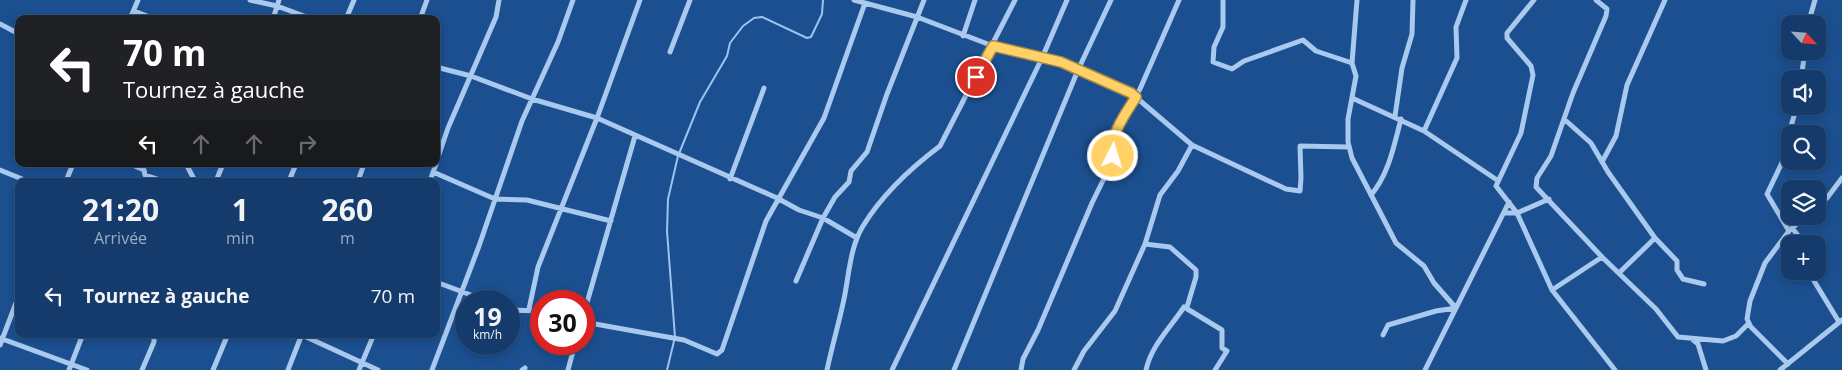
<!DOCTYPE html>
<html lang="fr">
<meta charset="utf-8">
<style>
:root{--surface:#143b6b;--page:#1d4271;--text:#f1f3f6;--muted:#9dadc1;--line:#33557e}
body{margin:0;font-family:"Open Sans",sans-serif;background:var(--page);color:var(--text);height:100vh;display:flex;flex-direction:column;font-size:19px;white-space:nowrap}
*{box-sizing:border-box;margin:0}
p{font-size:16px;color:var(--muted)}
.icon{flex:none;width:28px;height:28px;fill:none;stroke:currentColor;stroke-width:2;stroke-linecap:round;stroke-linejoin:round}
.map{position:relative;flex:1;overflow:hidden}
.sheet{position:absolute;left:15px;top:178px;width:425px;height:160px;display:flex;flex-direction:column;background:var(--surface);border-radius:10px;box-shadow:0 2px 8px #0003,0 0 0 1px var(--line)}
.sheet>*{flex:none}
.hud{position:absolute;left:15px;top:15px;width:425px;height:152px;border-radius:10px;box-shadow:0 2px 8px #0003,0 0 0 1px var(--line);background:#202124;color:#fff;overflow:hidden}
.needle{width:32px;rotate:116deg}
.fabs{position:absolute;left:1781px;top:15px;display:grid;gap:10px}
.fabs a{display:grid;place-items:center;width:45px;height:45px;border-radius:10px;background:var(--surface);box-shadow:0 2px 8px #0003,0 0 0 1px var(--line);font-size:25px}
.speed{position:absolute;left:455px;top:290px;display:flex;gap:10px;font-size:25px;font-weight:700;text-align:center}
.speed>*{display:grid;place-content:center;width:65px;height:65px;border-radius:50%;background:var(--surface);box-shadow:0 2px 8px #0003,0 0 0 1px var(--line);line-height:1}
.speed small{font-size:12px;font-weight:400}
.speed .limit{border:8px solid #d22;background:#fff;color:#111}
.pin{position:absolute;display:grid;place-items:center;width:42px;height:42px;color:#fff;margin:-21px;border:2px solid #fff;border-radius:50%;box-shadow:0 1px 5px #0007}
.me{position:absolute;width:55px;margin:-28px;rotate:5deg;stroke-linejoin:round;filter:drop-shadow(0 0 4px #0008)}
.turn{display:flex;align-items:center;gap:18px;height:105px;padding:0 25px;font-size:22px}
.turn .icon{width:65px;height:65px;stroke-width:2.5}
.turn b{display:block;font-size:35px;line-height:42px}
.lanes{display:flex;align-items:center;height:48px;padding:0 25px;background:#0003;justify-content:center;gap:25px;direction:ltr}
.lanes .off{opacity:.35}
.eta{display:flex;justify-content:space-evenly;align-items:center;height:85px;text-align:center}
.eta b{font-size:30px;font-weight:700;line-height:35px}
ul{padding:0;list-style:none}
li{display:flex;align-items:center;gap:15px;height:65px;padding:0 25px}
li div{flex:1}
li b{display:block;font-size:19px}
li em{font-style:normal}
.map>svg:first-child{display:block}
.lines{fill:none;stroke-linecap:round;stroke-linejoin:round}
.stream{stroke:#9cc4f0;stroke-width:2}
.street{stroke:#a9c9ee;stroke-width:5}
.route-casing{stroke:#a68842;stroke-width:12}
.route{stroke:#ffd166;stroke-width:9}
</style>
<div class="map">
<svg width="1842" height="370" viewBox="0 0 1842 370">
<rect width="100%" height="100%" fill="#1b4f8f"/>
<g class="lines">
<path class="stream" d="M 667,370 L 675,337 L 667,231 L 668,199 L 678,156 L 700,102 L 727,56 L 730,43 L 743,26 L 754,18 L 762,17 L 807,38 L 811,37 L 822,14 L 823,0"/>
<path class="street" d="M 250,0 L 277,6 L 312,19
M 854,0 L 917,17 L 993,46 L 1061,62 L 1105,80 L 1131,93 L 1192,145 L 1286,189 L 1300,191 L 1301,178 L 1300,146 L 1349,147
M 1223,0 L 1223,27 L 1214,47 L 1213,62 L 1232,69 L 1244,61 L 1303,40 L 1316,51 L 1352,63
M 1357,0 L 1352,63 L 1356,76 L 1348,119 L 1348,142 L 1352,158 L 1396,243 L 1424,266 L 1434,283 L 1456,308
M 1534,0 L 1507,33 L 1507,38 L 1531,66 L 1533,75 L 1521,133 L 1496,186 L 1517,213 L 1552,290 L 1615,370
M 1596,0 L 1607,9 L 1606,16 L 1573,93 L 1551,156 L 1537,178 L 1536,187 L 1602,257 L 1656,309 L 1678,337 L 1723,341 L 1736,336 L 1748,324
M 134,11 L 155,19
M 130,19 L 138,0
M 273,19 L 279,0
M 346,19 L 354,0
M 420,19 L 427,0
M 0,24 L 19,34
M 1808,24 L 1815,0
M 963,36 L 975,0
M 670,52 L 690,0
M 436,67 L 471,76 L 532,99 L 597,118 L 777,198 L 799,210 L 823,218 L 857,238
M 1801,79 L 1805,51
M 1352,98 L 1424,131 L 1497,180
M 1395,116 L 1402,68 L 1412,34 L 1413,0
M 1564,119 L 1591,143 L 1608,172 L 1655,238 L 1620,272
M 1424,131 L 1457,58 L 1456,27 L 1466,0
M 1602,162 L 1616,136 L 1627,85 L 1665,0
M 436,163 L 448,128 L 496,17 L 499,0
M 130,164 L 144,170 L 145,175 L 163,181
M 186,164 L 195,181
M 0,170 L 27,181
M 433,172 L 495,199 L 527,200 L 611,221
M 730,179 L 764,88
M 66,181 L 73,164
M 216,181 L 223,164
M 289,181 L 296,164
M 358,181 L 364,164
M 430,181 L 436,164
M 1371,195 C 1389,174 1394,145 1401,119
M 1818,206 L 1827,198 L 1842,178
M 1504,213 L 1517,213 L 1549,199
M 1792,228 L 1805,244
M 1789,231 L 1767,194 L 1787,152 L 1789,133 L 1797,106
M 1655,238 L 1677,261 L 1677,270 L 1683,279 L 1704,284
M 1145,244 L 1170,247 L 1196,270 L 1196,277 L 1187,307 L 1184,307 L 1222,330 L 1222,348 L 1227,351 L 1215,370
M 1808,271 L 1839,322
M 796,281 L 823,218 L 835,197 L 849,182 L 851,171 L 867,152 L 887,94 L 924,0
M 436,282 L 487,301
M 1552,290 L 1602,257
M 509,309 C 519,312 530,309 541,312
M 529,309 L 538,267 L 597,118 L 640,0
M 584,313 L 635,136
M 584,322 L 684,340 L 717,354 L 722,350 L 766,221 L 824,118 L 865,3
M 302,335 L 378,370
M 1383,335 L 1388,325 L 1436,311 L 1456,308
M 0,338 L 87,370
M 1692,339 L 1698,344 L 1706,370
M 0,345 L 19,295
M 1788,364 L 1751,327 L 1747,319 L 1750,301 L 1765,263 L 1789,231 L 1806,216
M 69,370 L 83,334
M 142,370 L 154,342 L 154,334
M 213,370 L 228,334
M 288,370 L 302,334
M 359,370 L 374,334
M 432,370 L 479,246 L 522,121 L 558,42 L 573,0
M 522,370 L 525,368
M 568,370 L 575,344
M 827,370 C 832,346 839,323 844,299 C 849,275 850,247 863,226 C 882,195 912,167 940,146 L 1015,0
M 892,370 L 1042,58 L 1067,0
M 954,370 L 1078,70 L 1111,0
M 1021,370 L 1023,359 L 1038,330 L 1092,203 L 1113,160 L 1112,143 L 1117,126 L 1140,89 L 1179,0
M 1074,370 L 1084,351 L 1115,311 L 1145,244 L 1160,195 L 1178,171 L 1192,145
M 1146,370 C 1151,346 1170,328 1184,307
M 1425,370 L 1509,202
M 1780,370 L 1842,320"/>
</g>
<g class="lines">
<g class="route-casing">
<path id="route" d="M 976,77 L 993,46 L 1061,62 L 1131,93 L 1136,97 C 1124,116 1110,134 1113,156"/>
</g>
<use href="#route" class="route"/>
</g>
</svg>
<div class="fabs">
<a><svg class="needle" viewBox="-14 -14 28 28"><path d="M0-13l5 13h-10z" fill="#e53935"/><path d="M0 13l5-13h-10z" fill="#9dadc1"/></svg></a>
<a><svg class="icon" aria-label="sound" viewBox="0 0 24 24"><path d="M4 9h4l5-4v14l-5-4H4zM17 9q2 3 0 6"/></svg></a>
<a><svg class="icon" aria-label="search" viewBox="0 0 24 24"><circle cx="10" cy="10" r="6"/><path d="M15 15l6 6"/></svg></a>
<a><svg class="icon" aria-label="layers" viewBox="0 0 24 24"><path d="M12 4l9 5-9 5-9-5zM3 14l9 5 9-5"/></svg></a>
<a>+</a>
</div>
<div class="speed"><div>19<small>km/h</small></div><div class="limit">30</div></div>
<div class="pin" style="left:976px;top:77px;background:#d93025"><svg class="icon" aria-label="arrive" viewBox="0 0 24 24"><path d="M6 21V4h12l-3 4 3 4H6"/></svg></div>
<svg class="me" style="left:1113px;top:156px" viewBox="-20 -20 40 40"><circle r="17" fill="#ffd166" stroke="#fff" stroke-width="3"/><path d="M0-11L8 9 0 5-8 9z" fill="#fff"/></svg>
<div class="hud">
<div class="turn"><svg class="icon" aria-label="left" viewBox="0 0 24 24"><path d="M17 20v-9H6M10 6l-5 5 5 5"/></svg><div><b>70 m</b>Tournez à gauche</div></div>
<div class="lanes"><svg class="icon" aria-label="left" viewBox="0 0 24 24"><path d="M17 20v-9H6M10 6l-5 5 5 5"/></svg><svg class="icon off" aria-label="ahead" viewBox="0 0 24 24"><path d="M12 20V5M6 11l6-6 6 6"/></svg><svg class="icon off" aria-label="ahead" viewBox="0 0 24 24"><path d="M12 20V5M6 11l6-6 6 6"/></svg><svg class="icon off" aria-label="right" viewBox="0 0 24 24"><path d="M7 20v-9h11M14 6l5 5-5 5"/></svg></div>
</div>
<section class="sheet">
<div class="eta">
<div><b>21:20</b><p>Arrivée</p></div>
<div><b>1</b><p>min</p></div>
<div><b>260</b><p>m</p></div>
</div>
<ul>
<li><svg class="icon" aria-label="left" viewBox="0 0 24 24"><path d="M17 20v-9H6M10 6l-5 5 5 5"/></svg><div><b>Tournez à gauche</b></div><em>70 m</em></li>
</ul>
</section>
</div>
